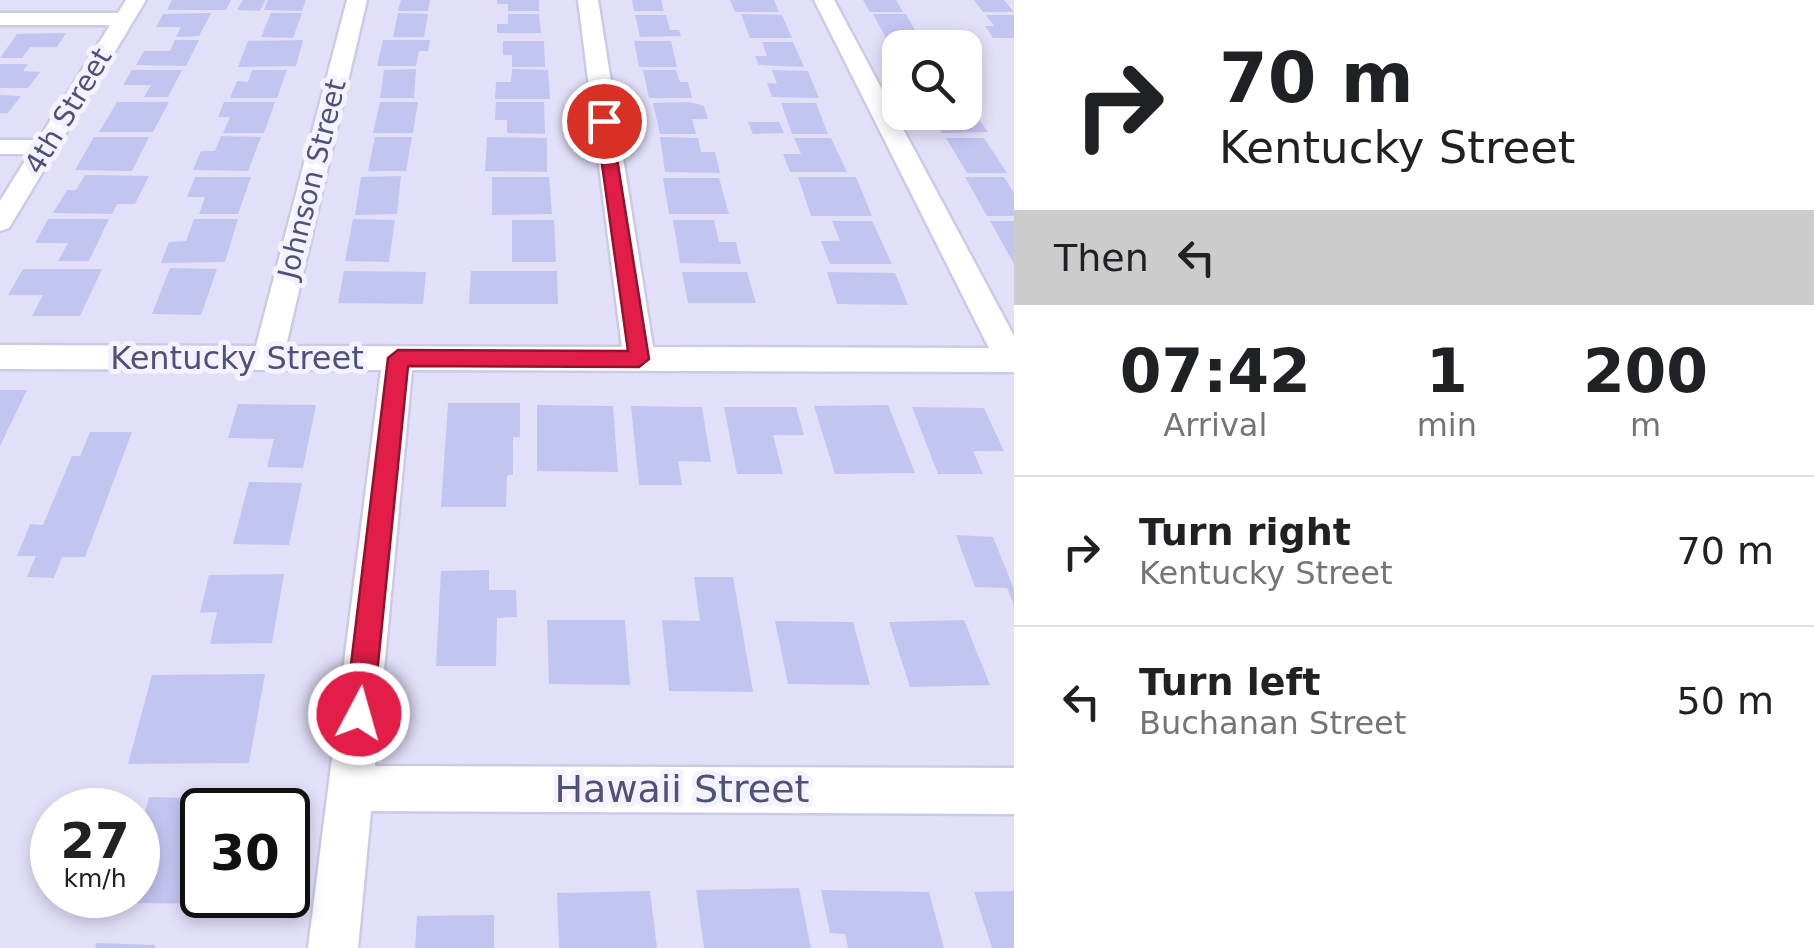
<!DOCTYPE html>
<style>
:root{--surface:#fff;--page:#f2f2f2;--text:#202124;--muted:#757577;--line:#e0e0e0}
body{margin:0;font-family:"DejaVu Sans",sans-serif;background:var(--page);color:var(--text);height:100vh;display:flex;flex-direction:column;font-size:38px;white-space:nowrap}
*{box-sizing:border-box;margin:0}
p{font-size:32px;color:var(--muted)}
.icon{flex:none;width:55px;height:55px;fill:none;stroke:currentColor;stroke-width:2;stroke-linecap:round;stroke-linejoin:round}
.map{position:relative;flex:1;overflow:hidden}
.drawer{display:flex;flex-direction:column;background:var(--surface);width:800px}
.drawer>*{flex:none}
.top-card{background:#fff;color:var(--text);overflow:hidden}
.controls{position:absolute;left:882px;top:30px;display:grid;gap:20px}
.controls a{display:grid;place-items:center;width:100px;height:100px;border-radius:20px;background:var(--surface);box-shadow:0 5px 15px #0003;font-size:50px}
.speed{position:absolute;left:30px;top:788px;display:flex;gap:20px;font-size:50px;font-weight:700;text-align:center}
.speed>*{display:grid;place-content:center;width:130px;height:130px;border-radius:50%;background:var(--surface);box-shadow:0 5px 15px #0003;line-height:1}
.speed small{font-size:25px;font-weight:400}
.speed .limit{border:5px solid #111;border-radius:15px;background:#fff;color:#111}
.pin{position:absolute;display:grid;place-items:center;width:85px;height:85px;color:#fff;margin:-42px;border:5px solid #fff;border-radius:50%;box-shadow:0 2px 10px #0007}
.me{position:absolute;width:110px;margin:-55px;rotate:6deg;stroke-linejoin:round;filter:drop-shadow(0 0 8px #0008)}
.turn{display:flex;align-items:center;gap:35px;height:210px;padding:0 40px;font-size:45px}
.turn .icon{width:130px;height:130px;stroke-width:2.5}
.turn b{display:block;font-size:70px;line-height:85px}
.then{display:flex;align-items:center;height:95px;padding:0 40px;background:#0003;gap:20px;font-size:38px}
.eta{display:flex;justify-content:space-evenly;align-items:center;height:170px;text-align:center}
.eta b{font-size:60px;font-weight:700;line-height:70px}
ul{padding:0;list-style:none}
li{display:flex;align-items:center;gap:30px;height:150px;padding:0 40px;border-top:2px solid var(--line)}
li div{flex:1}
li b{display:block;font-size:38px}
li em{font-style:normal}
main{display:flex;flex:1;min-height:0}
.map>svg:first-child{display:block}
.residential{fill:#e2dff9;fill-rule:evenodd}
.building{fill:#c3c5f1}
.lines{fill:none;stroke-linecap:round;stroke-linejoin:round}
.minor-casing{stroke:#cccbe7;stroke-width:5}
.minor{fill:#fff;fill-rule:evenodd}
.route{fill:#e11d48;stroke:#92132f;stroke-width:2.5}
.labels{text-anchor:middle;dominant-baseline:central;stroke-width:10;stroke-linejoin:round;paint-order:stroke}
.far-street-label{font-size:28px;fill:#4e5277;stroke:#f4f2ff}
.street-label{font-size:32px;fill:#4e5277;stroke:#f4f2ff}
.near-street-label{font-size:38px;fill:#4e5277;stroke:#f4f2ff}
</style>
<main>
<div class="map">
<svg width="1014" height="948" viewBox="0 0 1014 948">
<rect width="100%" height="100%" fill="#eeebfc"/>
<path class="residential" d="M 0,0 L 1014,0 L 1014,948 L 0,948 ZM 900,48 L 965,48 L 965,112 L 900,112 ZM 52,810 L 138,810 L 138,895 L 52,895 ZM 202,810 L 288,810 L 288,895 L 202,895 Z"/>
<path class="building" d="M 172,0 L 231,0 L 226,10 L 167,10 Z
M 243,0 L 265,0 L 260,11 L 237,10 Z
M 268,0 L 306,0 L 302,11 L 264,10 Z
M 401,0 L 430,0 L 428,11 L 398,11 Z
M 497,0 L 539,0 L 539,11 L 508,11 L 508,4 L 497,4 Z
M 632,0 L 661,0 L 664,11 L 634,11 Z
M 730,0 L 774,0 L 779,12 L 735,12 Z
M 863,0 L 896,0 L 903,12 L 870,12 Z
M 974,0 L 1004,0 L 1014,12 L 983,12 Z
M 211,13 L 199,36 L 176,37 L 181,27 L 156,27 L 163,14 Z
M 271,13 L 302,13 L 293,38 L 261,37 Z
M 398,13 L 428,14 L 424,37 L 393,37 Z
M 508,14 L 539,14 L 541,33 L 497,33 L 497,24 L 508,24 Z
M 741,14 L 782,15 L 792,38 L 750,38 Z
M 873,14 L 906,14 L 920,39 L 886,38 Z
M 635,15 L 666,15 L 670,30 L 679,30 L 681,36 L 640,37 Z
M 986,15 L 1014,15 L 1014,38 L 993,38 L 985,26 L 994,26 Z
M 66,33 L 57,47 L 30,47 L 22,58 L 0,58 L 17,34 Z
M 175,40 L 199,40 L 186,66 L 136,65 L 144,51 L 170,51 Z
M 303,40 L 296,66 L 238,67 L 248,41 Z
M 383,40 L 430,40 L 428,51 L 419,51 L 416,66 L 377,66 Z
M 503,41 L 544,41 L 545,67 L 512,67 L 512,55 L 503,55 Z
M 634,41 L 671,41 L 677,67 L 639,67 Z
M 882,41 L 928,42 L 932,48 L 900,48 L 900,67 L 896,67 Z
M 762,42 L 793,42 L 804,67 L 759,65 L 755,56 L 767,56 Z
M 0,64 L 28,64 L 23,71 L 40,72 L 28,88 L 0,88 Z
M 416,69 L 414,98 L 380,98 L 384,70 Z
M 512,69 L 548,70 L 550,99 L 495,99 L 496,82 L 511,82 Z
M 132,70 L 182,70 L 168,97 L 144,97 L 151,85 L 123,85 Z
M 252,70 L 287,70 L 277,98 L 230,98 L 237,81 L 248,82 Z
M 643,70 L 676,70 L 680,82 L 688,82 L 692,98 L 649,98 Z
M 772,70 L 808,71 L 819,98 L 772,97 L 767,83 L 777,84 Z
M 0,95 L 21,96 L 8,113 L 0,113 Z
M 965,100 L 988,132 L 942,133 L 929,112 L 965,112 Z
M 117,102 L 169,102 L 153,132 L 99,132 Z
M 224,102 L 275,102 L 264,133 L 223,133 L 230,117 L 218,117 Z
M 380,102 L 418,102 L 413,133 L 373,133 Z
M 496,102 L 544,102 L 545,134 L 507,133 L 507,120 L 495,120 Z
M 689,102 L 704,106 L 708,119 L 692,119 L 696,134 L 660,134 L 653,103 Z
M 781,103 L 816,103 L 828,134 L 792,134 Z
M 748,122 L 779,122 L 784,133 L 753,134 Z
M 221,136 L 261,137 L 248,171 L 193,170 L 201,151 L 215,151 Z
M 94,137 L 149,137 L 132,171 L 75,170 Z
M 375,137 L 412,137 L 406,171 L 368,171 Z
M 487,137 L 547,138 L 547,172 L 485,171 Z
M 660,137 L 698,138 L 701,152 L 715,152 L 720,173 L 665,172 Z
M 794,138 L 831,138 L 847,172 L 790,172 L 783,154 L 801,154 Z
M 946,138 L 984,138 L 1007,173 L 967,173 Z
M 85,175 L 149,176 L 135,204 L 117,204 L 112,214 L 53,213 L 67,190 L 76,190 Z
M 401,176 L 397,214 L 355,215 L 361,177 Z
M 195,177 L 251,177 L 238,214 L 199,214 L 205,197 L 187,197 Z
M 492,177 L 549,177 L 552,214 L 492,215 Z
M 798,177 L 856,177 L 872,216 L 811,216 Z
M 965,177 L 1004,177 L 1014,193 L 1014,216 L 987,216 Z
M 663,178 L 719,178 L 729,214 L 669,214 Z
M 48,219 L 109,219 L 89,261 L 58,261 L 68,243 L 35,243 Z
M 194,219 L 238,219 L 225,262 L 161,263 L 169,242 L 186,241 Z
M 353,219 L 395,220 L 389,262 L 345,261 Z
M 512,220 L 554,220 L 556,262 L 512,262 Z
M 673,220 L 714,220 L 719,242 L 736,242 L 741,264 L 680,263 Z
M 832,221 L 872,221 L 892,264 L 830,264 L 821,241 L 840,241 Z
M 990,221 L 1014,221 L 1014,264 Z
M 170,268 L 217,269 L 201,315 L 152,314 Z
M 23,269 L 102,269 L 80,316 L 32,316 L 43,295 L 8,295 Z
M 344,271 L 426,272 L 423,304 L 338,303 Z
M 471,271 L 557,271 L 558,304 L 469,304 Z
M 682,272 L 747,272 L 756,303 L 688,303 Z
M 827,272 L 895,273 L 908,305 L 837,304 Z
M 0,390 L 27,390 L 0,446 Z
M 448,403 L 520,403 L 520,437 L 513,437 L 513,475 L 507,475 L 506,507 L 441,507 Z
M 238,404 L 316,405 L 303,468 L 267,467 L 274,439 L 228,438 Z
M 537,405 L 613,406 L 618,472 L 537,471 Z
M 888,405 L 915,473 L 835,474 L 814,406 Z
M 631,406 L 702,407 L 711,462 L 678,461 L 682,485 L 639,485 Z
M 724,407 L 796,407 L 804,435 L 773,435 L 783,474 L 737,474 Z
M 912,407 L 984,408 L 1004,451 L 973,451 L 983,474 L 938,474 Z
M 90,432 L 132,432 L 85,557 L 62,557 L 54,578 L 27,577 L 36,556 L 17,556 L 30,524 L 43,525 L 72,456 L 80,456 Z
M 249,482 L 302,483 L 289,545 L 233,544 Z
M 956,535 L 993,537 L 1014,589 L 1014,606 L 1007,588 L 975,587 Z
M 489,570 L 489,590 L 516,590 L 517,617 L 497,618 L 496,666 L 436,666 L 441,571 Z
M 284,574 L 272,643 L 210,644 L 217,612 L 200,613 L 209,575 Z
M 694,577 L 733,577 L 753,692 L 669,691 L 662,620 L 700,621 Z
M 547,620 L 625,620 L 630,685 L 549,684 Z
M 964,620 L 990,685 L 910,687 L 889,622 Z
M 775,621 L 853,622 L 870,685 L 788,684 Z
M 265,674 L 249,763 L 128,764 L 152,675 Z
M 149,797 L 243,799 L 241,810 L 202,810 L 202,895 L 224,895 L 222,904 L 120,903 L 122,895 L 138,895 L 138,838 Z
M 799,888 L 811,948 L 704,948 L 696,890 Z
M 821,890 L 929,892 L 944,948 L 848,948 L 845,934 L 830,933 Z
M 650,891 L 657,948 L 559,948 L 557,893 Z
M 1014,891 L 1014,948 L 992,948 L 974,892 Z
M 494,915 L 494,948 L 415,948 L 417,916 Z
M 96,943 L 155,945 L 155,948 L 95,948 Z"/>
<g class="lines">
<g class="minor-casing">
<path id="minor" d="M 126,0 L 146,0 L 9,228 L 0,231 L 0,201 L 29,154 L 0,154 L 0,140 L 38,140 L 110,25 L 0,25 L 0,13 L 118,13 Z
M 347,0 L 367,0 L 286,346 L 622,347 L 578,0 L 598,0 L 653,347 L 989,348 L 814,0 L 834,0 L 1014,336 L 1014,372 L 412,370 L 375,766 L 1014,768 L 1014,814 L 371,811 L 358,948 L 308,948 L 381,370 L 0,369 L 0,345 L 256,346 Z"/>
</g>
<use href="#minor" class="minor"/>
</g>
<path class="route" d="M 604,116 L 611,121 L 649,359 L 639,367 L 408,366 L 373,714 L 369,724 L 359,728 L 349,724 L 345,714 L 388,358 L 398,350 L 628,351 L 596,121 Z"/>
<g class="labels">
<g class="far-street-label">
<text transform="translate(68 111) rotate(-59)">4th Street</text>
<text transform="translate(312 179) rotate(-76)">Johnson Street</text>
</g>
<g class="street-label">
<text x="237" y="358">Kentucky Street</text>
</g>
<g class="near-street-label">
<text x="682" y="789">Hawaii Street</text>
</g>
</g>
</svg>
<div class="controls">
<a><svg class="icon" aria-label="search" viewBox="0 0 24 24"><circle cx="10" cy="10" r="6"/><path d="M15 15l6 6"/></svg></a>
</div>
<div class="speed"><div>27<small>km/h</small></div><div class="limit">30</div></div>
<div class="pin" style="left:604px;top:121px;background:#d93025"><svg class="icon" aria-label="arrive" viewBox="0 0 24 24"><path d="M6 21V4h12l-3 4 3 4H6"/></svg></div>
<svg class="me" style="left:359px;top:714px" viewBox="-20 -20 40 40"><circle r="17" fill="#e11d48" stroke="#fff" stroke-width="3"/><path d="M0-11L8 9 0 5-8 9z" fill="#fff"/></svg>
</div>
<section class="drawer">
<div class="top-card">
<div class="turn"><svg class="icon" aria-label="right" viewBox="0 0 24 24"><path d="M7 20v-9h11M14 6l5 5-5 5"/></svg><div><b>70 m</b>Kentucky Street</div></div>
<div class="then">Then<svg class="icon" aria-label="left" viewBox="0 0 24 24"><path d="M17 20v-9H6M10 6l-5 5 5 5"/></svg></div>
</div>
<div class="eta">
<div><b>07:42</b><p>Arrival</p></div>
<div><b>1</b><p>min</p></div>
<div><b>200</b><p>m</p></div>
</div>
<ul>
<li><svg class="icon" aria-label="right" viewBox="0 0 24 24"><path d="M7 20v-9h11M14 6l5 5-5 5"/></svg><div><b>Turn right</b><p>Kentucky Street</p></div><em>70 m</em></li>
<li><svg class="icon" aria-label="left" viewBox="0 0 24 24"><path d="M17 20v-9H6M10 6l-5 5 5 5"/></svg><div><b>Turn left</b><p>Buchanan Street</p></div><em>50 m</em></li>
</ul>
</section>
</main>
